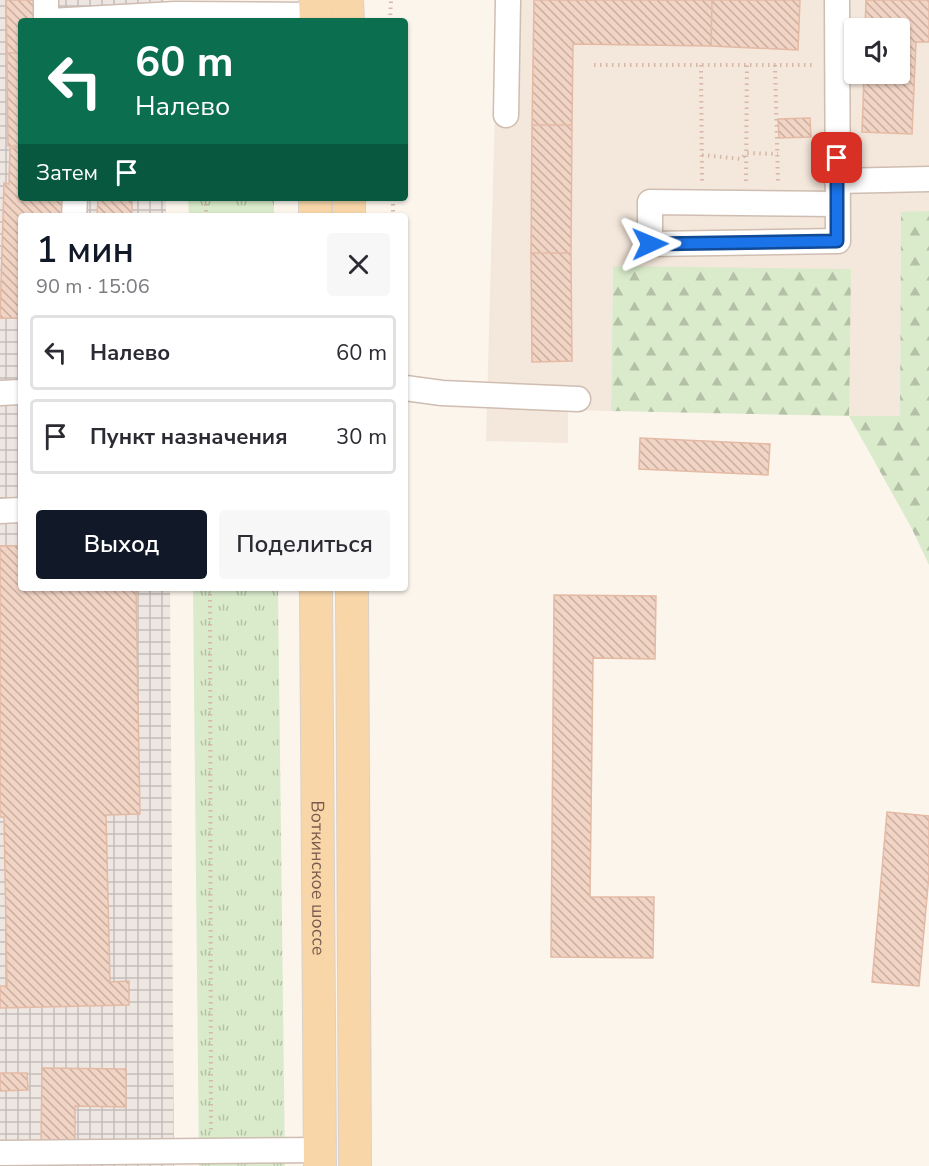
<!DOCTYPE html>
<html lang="ru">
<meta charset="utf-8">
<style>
:root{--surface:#fff;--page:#f7f7f7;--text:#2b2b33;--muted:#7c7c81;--line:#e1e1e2;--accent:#111827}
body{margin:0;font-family:"Nunito Sans",sans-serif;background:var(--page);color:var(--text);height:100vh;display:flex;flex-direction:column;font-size:22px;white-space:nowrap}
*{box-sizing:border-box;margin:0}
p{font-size:20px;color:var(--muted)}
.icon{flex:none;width:33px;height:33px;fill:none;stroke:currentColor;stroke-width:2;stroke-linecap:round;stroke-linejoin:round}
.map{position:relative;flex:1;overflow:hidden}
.details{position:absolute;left:18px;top:213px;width:390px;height:378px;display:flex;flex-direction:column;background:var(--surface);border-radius:6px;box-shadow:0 2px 4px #0004}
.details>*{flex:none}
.top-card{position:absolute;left:18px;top:18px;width:390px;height:183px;border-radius:6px;box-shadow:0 2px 4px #0004;background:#0b6e4f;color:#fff;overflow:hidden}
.controls{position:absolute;left:844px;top:18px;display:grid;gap:12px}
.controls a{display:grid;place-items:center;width:66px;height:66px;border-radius:6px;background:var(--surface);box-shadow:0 2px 4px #0004;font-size:30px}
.pin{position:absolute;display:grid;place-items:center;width:51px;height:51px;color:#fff;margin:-26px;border-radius:12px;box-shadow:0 3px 9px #0006}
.me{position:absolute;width:66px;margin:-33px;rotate:89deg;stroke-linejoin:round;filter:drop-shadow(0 0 4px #0008)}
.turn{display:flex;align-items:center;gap:21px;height:126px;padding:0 18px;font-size:27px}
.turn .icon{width:78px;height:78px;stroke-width:2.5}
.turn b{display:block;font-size:42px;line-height:51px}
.then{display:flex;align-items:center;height:57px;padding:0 18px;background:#0003;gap:12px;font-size:22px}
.round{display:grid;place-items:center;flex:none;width:63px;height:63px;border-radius:6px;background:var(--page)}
.overview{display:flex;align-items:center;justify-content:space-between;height:102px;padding:0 18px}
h1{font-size:36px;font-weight:600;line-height:45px;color:var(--accent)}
.action{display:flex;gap:12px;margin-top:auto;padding:12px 18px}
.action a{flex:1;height:69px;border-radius:6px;background:var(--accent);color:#fff;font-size:24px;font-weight:600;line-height:69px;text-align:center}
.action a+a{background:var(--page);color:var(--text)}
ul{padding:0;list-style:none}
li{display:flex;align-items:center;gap:18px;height:75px;margin:0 12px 9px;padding:0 6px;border:3px solid var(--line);border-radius:6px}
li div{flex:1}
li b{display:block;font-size:22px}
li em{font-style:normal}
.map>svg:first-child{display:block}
.residential{fill:#f4e7db;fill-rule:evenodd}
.industrial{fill:url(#industrial-grid)}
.grass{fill:url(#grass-tufts)}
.forest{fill:url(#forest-firs)}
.building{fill:url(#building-back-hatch);stroke:#e4baa5;stroke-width:1.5}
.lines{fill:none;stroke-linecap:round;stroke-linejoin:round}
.minor-casing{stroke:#cfbdb1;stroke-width:27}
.major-casing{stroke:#d9d1cd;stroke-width:34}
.path{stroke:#d7b7a7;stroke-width:4;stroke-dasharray:1.5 4.5;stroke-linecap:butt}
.minor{stroke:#fff;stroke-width:24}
.major{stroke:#f8d6a8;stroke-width:32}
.route-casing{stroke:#114b97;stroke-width:15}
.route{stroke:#1a73e8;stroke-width:10}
.labels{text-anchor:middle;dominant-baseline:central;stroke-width:4.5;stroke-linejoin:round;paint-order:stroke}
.street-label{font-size:18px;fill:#785b4e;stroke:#fffaf3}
</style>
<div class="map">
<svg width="929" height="1166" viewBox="0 0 929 1166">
<defs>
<pattern id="industrial-grid" width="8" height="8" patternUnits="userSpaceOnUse" patternTransform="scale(1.5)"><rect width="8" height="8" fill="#ede6e1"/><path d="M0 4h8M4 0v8" fill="none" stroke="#c5bdb9"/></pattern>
<pattern id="grass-tufts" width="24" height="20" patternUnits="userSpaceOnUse" patternTransform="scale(1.5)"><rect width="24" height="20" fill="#d9ebca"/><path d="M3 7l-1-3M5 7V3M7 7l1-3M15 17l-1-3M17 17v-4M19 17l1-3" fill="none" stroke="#b5c1a6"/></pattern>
<pattern id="forest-firs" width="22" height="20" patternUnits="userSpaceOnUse" patternTransform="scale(1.5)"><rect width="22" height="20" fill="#d9ebca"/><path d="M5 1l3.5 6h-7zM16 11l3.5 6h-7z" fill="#b5c1a6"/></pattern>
<pattern id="building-back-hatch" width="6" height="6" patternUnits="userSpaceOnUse" patternTransform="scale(1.5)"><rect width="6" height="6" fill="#f1d4c4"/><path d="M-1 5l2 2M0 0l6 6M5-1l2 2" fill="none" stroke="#c8afa1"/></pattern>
</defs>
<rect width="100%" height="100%" fill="#fcf5ec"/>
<path class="residential" d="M 498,0 L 929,0 L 929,211 L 901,213 L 900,416 L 849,416 L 613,266 L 611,411 L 568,410 L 568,443 L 486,441 ZM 855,28 L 900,28 L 900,74 L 855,74 Z"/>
<path class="industrial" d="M 0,0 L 164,0 L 164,21 L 21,21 L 21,198 L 166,198 L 166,216 L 21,216 L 21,588 L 170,588 L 174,1166 L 0,1166 Z"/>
<path class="grass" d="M 188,198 L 274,198 L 274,216 L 189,216 Z
M 193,588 L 278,588 L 285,1166 L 199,1166 Z"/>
<path class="forest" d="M 929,211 L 929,565 L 911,527 L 849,416 L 611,411 L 613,266 L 851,269 L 849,416 L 900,416 L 901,212 Z"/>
<path class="building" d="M 6,0 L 35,0 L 35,21 L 21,21 L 21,53 L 7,53 Z
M 534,0 L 712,0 L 711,46 L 573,44 L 572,125 L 532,125 Z
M 712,0 L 800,0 L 798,50 L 711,46 Z
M 866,0 L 929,0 L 929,42 L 916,42 L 912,134 L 862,132 L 864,74 L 900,74 L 900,28 L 865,28 Z
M 7,53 L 21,53 L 21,146 L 8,146 Z
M 810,118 L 811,137 L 779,138 L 778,119 Z
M 532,125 L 572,125 L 571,253 L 531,253 Z
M 10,148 L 21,148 L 21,198 L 63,198 L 63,216 L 21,216 L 21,318 L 0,318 L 4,183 L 9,184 Z
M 98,198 L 132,198 L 132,216 L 97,216 Z
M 531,253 L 571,253 L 572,361 L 532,362 Z
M 640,438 L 770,444 L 768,475 L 639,469 Z
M 0,546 L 21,546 L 21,588 L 136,588 L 140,814 L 106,815 L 110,982 L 129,981 L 129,1005 L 0,1008 L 0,986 L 7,986 L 4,817 L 0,817 Z
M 554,595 L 656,596 L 655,659 L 593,658 L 590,897 L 654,897 L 653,958 L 551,957 Z
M 887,812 L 929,816 L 929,875 L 919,986 L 872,982 Z
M 42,1068 L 126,1069 L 126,1107 L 75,1106 L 75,1144 L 41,1143 Z
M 0,1073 L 27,1073 L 28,1090 L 0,1091 Z"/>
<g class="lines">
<g class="minor-casing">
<path id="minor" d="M 837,0 L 838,241 L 650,244 L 650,202 L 837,204
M 46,21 L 46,0
M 50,21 L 175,14 L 315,15
M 506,115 L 508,0
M 837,181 L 929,179
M 74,216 L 75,198
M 405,388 L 442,393 L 578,399
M 0,393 L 21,392
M 0,511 L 21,510
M 0,1153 L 320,1150"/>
</g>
<g class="major-casing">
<g id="major">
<path d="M 315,0 L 316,21"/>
<path d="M 347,0 L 348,21"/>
<path d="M 349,198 L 349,216"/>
<path d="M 315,216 L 315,198"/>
<path id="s1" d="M 316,588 L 320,1166"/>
<path d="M 352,588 L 355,1166"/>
</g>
</g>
<path class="path" d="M 390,21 L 391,0
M 594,65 L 815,65
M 701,65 L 702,181
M 775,65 L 778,181
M 702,155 L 741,159 L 747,153 L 778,154
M 746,181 L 747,65
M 206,198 L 206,216
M 393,198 L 393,216
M 210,588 L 211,1130"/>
<use href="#minor" class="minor"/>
<use href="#major" class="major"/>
</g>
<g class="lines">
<g class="route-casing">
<path id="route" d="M 650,244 L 837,241 L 837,158"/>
</g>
<use href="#route" class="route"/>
</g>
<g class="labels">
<g class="street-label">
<text stroke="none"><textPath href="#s1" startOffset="290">Воткинское шоссе</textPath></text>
</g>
</g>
</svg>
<div class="controls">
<a><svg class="icon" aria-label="sound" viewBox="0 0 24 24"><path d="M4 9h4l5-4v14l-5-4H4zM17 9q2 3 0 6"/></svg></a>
</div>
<div class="pin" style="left:837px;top:158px;background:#d93025"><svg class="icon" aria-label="arrive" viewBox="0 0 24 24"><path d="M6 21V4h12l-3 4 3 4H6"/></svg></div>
<svg class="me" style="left:650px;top:244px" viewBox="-20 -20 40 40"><path d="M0-17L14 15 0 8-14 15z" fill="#1a73e8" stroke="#fff" stroke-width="4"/></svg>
<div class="top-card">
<div class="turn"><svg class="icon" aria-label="left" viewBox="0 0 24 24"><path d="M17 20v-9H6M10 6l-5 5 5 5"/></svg><div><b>60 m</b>Налево</div></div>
<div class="then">Затем<svg class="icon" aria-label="arrive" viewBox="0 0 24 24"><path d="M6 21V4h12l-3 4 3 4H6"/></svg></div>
</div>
<section class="details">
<div class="overview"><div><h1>1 мин</h1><p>90 m · 15:06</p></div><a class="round"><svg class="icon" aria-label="close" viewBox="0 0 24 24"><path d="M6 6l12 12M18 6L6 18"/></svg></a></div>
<ul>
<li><svg class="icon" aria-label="left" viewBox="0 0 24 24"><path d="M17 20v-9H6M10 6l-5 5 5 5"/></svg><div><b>Налево</b></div><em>60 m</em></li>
<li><svg class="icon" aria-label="arrive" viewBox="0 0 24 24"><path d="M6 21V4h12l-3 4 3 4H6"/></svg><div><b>Пункт назначения</b></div><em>30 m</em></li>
</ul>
<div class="action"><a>Выход</a><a>Поделиться</a></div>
</section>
</div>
